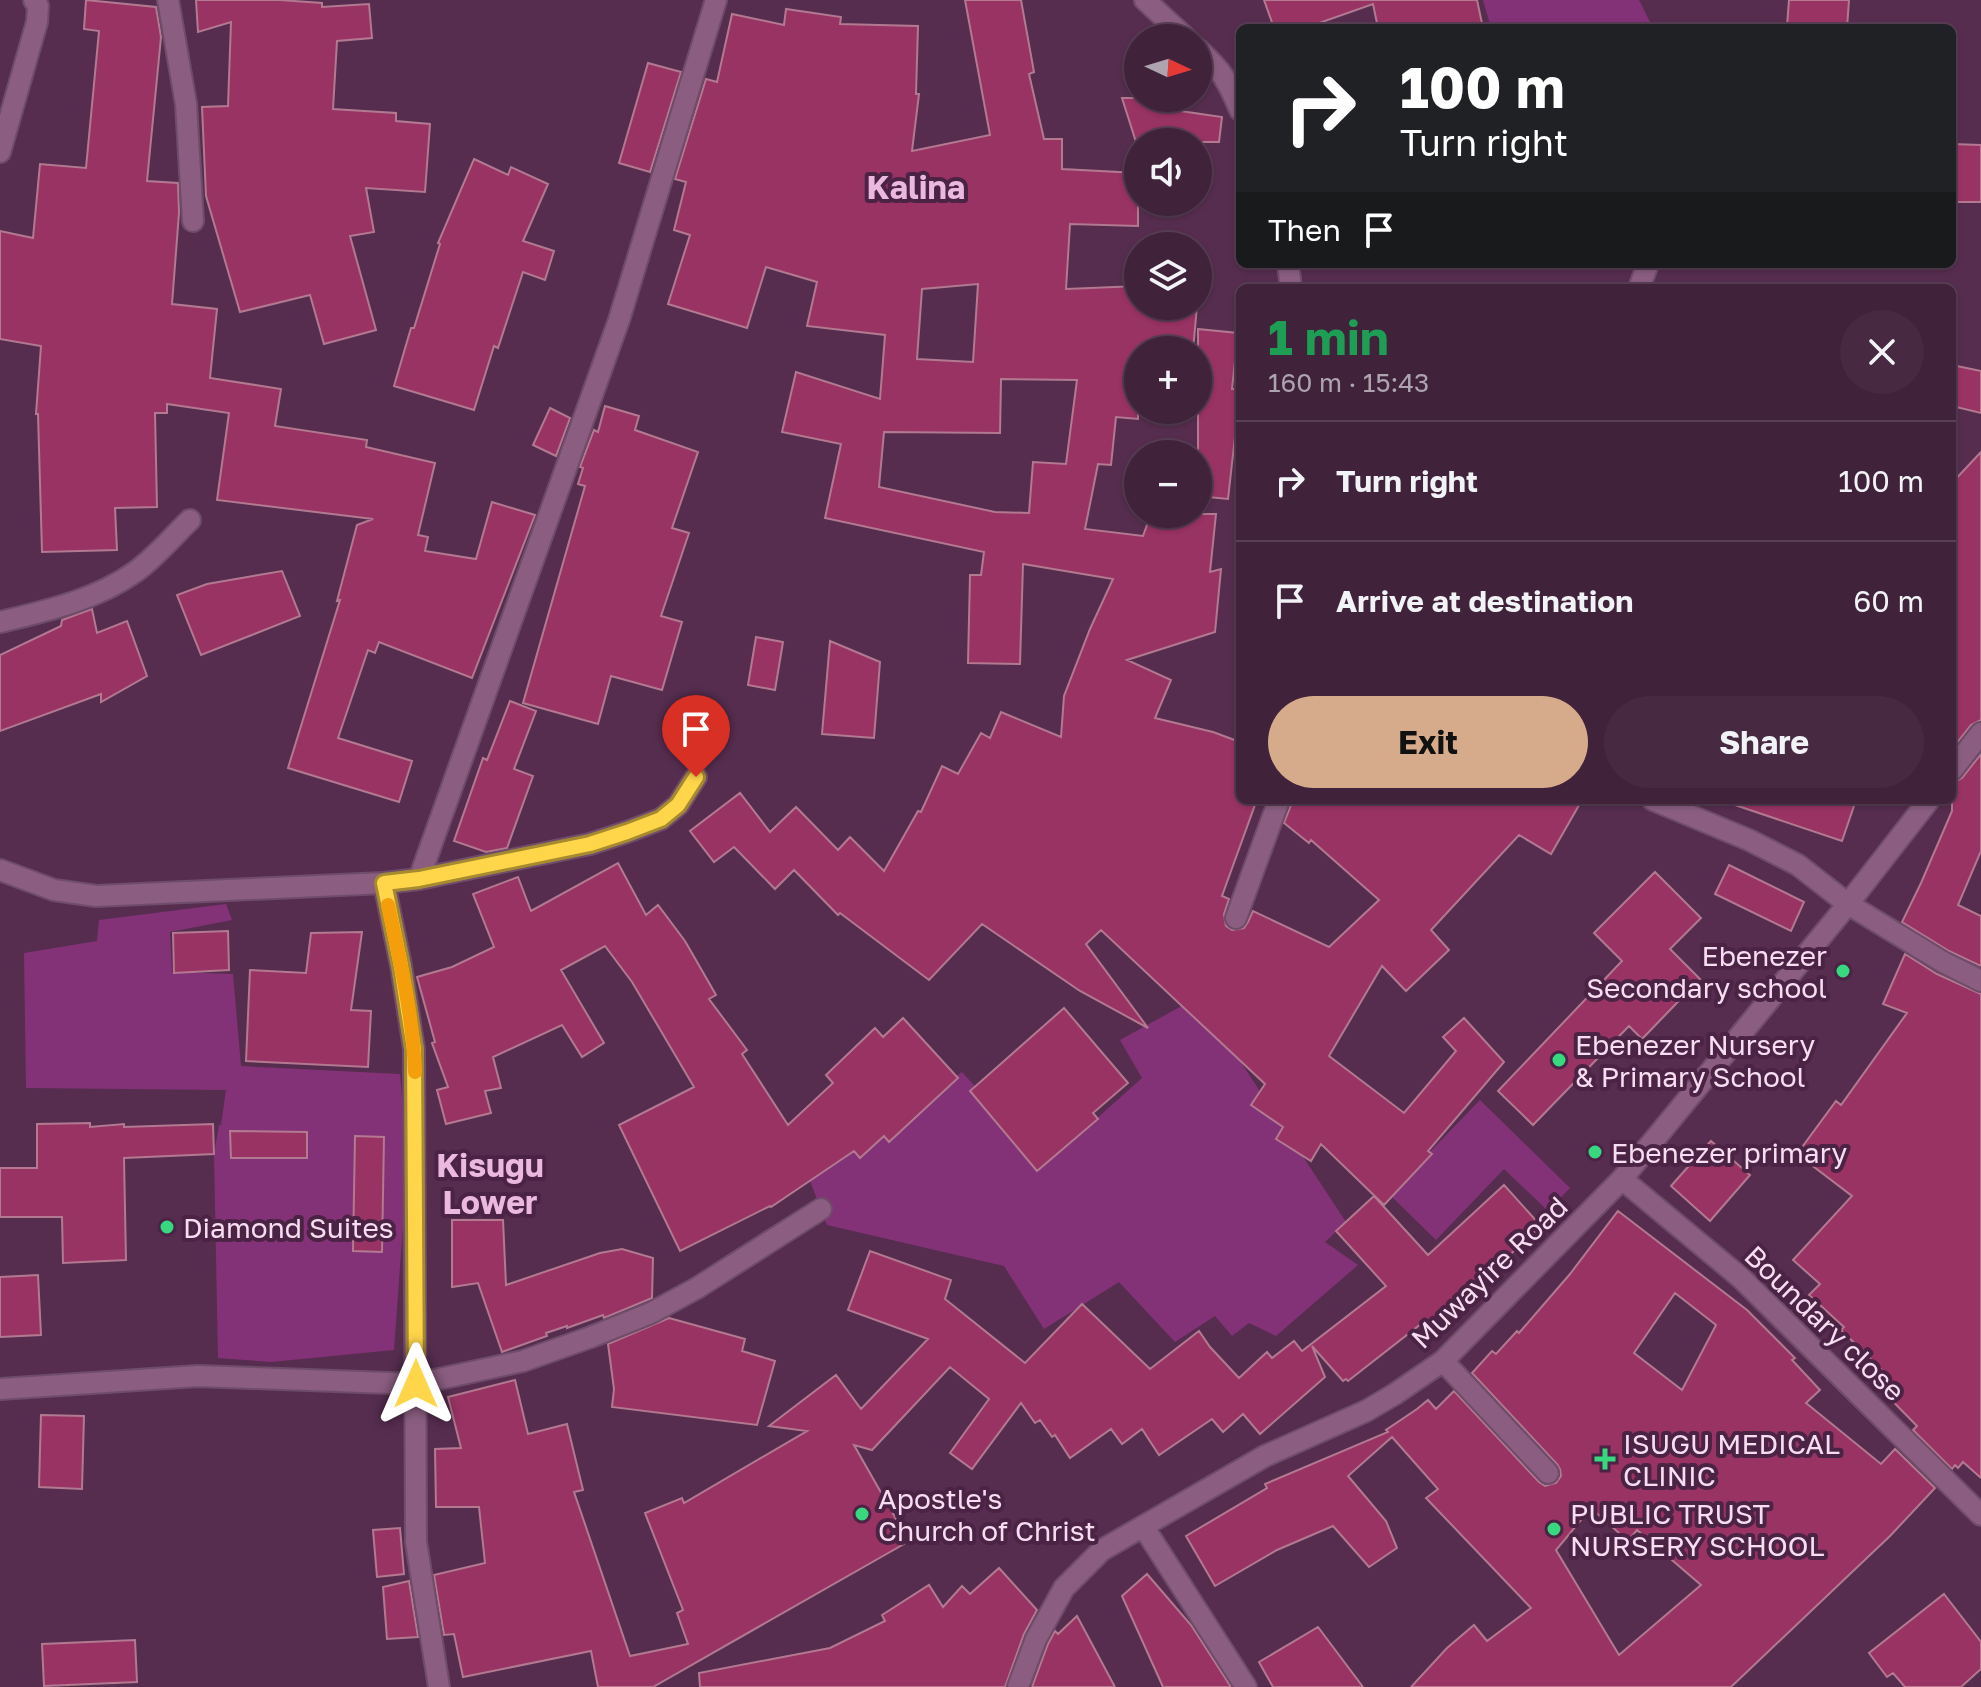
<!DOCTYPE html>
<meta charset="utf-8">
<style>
:root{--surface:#40223b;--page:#472a42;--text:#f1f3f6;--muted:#aea4af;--line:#593f55;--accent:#d6ab8b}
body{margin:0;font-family:"Golos Text",sans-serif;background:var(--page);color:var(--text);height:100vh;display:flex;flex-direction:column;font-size:30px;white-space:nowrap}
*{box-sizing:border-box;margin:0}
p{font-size:26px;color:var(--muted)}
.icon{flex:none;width:44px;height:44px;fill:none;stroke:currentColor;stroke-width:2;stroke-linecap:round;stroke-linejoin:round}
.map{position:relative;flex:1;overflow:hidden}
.side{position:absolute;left:1236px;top:284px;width:720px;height:520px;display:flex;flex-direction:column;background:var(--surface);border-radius:12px;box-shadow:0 2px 6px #0004,0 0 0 2px var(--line)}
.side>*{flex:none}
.banner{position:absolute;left:1236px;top:24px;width:720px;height:244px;border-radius:12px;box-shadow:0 2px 6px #0004,0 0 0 2px var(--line);background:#202124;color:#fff;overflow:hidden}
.needle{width:52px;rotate:94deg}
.tools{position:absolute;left:1124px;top:24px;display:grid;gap:16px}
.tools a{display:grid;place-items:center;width:88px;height:88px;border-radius:50%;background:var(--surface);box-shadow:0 2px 6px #0004,0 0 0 2px var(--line);font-size:40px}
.pin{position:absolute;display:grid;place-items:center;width:68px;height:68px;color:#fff;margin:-82px -34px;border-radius:50% 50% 50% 0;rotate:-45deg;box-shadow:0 0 8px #0007}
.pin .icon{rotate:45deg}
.me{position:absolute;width:88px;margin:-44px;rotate:0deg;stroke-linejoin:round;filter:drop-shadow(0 0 6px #0008)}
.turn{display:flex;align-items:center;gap:28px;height:168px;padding:0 32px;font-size:36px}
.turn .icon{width:104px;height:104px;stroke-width:2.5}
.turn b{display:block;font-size:56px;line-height:68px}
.then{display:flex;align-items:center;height:76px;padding:0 32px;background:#0003;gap:16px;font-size:30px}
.round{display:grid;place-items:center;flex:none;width:84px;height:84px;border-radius:42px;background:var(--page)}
.summary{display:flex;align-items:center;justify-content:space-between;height:136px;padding:0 32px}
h1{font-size:48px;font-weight:700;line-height:60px;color:#1e9e55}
.button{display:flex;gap:16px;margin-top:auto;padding:16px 32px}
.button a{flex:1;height:92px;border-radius:48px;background:var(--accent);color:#111;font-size:32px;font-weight:700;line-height:92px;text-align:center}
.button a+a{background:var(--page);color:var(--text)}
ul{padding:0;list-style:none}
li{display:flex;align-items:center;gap:24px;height:120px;padding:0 32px;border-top:2px solid var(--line)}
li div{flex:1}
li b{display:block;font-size:30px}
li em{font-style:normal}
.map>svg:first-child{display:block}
.green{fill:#843278}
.building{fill:#993364;stroke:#b27990;stroke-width:2;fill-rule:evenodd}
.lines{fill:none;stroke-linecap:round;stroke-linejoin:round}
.minor-casing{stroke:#6f4c69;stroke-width:24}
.minor{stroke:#8a5d81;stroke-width:20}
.route-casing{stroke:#a68a30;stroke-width:20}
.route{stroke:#ffd54a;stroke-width:14}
.slow{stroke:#f59e0b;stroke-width:14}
.poi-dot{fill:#37d880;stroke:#4b2344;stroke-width:3}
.labels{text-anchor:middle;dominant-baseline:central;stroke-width:8;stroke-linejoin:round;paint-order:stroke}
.poi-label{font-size:28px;fill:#f7ddf1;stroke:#4b2344;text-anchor:start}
.street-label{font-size:28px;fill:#f7ddf1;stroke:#4b2344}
.quarter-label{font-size:32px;font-weight:bold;fill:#ebb8e0;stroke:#4b2344}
</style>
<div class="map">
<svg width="1981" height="1687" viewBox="0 0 1981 1687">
<rect width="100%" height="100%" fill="#562d4f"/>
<path class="green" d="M 1483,0 L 1639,0 L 1653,28 L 1491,28 Z
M 226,904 L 232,920 L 170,932 L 172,972 L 233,974 L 241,1066 L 400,1074 L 405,1130 L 403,1130 L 403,1225 L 394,1350 L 271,1362 L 218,1358 L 214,1154 L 219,1125 L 221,1125 L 226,1090 L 26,1088 L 24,953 L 97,941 L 99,920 Z
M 1198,997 L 1346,1222 L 1325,1242 L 1358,1265 L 1276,1336 L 1249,1323 L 1232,1336 L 1215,1316 L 1175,1342 L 1119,1282 L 1044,1329 L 1004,1266 L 827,1225 L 810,1181 L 962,1072 L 981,1093 L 977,1100 L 1038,1171 L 1142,1078 L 1120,1040 Z
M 1480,1100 L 1570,1188 L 1548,1211 L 1504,1169 L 1436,1240 L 1389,1194 Z"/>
<path class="building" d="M 86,0 L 156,7 L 161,37 L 147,181 L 178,183 L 179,213 L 172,304 L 217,309 L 210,378 L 281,389 L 275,426 L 367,440 L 366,447 L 435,463 L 418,535 L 428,537 L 425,551 L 476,559 L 492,502 L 535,515 L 472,678 L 379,642 L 375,653 L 368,650 L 338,738 L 412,761 L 399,802 L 288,768 L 340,600 L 337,601 L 357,525 L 373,519 L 217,500 L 229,413 L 167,404 L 167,413 L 155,413 L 157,507 L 115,508 L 117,550 L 42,552 L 38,414 L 36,414 L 41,346 L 0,339 L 0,231 L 33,238 L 40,164 L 86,168 L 99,31 L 84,29 Z
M 196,0 L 280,0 L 322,3 L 322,7 L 369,4 L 372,38 L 337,41 L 333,109 L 396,113 L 396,121 L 430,124 L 425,192 L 366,188 L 374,232 L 350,236 L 376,330 L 324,344 L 310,295 L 240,312 L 206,196 L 202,107 L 228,106 L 231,22 L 198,32 Z
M 965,0 L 1021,0 L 1034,72 L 1029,74 L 1044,139 L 1062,139 L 1062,169 L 1138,173 L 1138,226 L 1070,224 L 1066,289 L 1138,286 L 1138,306 L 1197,306 L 1193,350 L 1138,350 L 1138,419 L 1116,417 L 1111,465 L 1098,464 L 1085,529 L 1143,536 L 1151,514 L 1216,514 L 1210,572 L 1221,569 L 1215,632 L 1127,660 L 1171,680 L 1155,718 L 1213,732 L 1240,742 L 1240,800 L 1256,802 L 1222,896 L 1229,899 L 1224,914 L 1226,926 L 1232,930 L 1244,928 L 1248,922 L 1253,911 L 1329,947 L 1379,900 L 1311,840 L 1309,843 L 1284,823 L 1293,800 L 1582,800 L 1551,854 L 1519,835 L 1431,930 L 1449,950 L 1406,991 L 1382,966 L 1329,1056 L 1404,1113 L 1456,1051 L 1443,1037 L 1464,1018 L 1504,1062 L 1428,1151 L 1432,1154 L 1384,1205 L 1321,1144 L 1311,1161 L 1276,1139 L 1283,1127 L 1251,1105 L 1265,1084 L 1101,930 L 1086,944 L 1148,1028 L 1080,991 L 982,924 L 929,980 L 840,913 L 838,915 L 794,870 L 775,889 L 734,847 L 714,862 L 690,831 L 740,793 L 770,832 L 796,807 L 838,850 L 850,837 L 884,871 L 918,811 L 921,812 L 942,766 L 958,774 L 981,733 L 990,738 L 1001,712 L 1061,737 L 1064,696 L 1090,629 L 1113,579 L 1023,564 L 1020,664 L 968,663 L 970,575 L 981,575 L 984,552 L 825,518 L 841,444 L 782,432 L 796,372 L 880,399 L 885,335 L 807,326 L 817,282 L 766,267 L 747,328 L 668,304 L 690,235 L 674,230 L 686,182 L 675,179 L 706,79 L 717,82 L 732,14 L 784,25 L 786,9 L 841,17 L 840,24 L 918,26 L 916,94 L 919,94 L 912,151 L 990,135 ZM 978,284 L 973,362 L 917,359 L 922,289 ZM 1001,379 L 1077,380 L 1066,464 L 1033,462 L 1029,513 L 995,512 L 879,487 L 884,432 L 1000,433 Z
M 1264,0 L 1477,0 L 1483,28 L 1378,28 L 1373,4 L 1305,28 L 1274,28 Z
M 1789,0 L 1849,0 L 1847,28 L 1787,26 Z
M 648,63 L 681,72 L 650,172 L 619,163 Z
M 1122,98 L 1170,98 L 1174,110 L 1222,117 L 1219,142 L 1136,142 Z
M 1952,144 L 1981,145 L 1981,202 L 1952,202 Z
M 474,159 L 508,175 L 511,167 L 548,184 L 523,241 L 554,251 L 545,280 L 523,272 L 498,348 L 494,346 L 474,410 L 394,386 L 411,328 L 414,328 L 440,244 L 438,243 Z
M 1198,329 L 1238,333 L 1232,389 L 1240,389 L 1240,428 L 1236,428 L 1228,499 L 1198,496 Z
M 1952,365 L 1981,371 L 1981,413 L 1952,406 Z
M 605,406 L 639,416 L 635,430 L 698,452 L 672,528 L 689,533 L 661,616 L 682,622 L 662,690 L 611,676 L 598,724 L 523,703 L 585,486 L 578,484 L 583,468 L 580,467 L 594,430 L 598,432 Z
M 550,408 L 570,418 L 556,456 L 533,445 Z
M 1981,452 L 1981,720 L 1971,725 L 1952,749 L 1952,483 Z
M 282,571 L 300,616 L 201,655 L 177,595 L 207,584 Z
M 92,609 L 97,633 L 127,621 L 147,676 L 101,702 L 101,694 L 0,731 L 0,655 L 61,626 L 62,620 Z
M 756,637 L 783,642 L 775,690 L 748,685 Z
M 830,641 L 880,662 L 874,738 L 822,734 Z
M 510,701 L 536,711 L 514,769 L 533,776 L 507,848 L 486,852 L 454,841 L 483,758 L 487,760 Z
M 1981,754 L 1981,851 L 1958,905 L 1981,916 L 1981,966 L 1949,951 L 1902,922 L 1921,883 L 1952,811 L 1952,783 L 1962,778 Z
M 1736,800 L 1856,800 L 1842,841 L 1735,805 Z
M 618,863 L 646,915 L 658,905 L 685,941 L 716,995 L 709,999 L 747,1050 L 742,1054 L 788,1125 L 833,1083 L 826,1075 L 875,1028 L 883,1037 L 903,1018 L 958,1078 L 889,1142 L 884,1136 L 860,1158 L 854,1151 L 771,1207 L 770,1206 L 680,1251 L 619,1125 L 694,1087 L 632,982 L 605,946 L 561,970 L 604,1043 L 582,1057 L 562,1025 L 493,1057 L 501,1088 L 485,1091 L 491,1113 L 446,1124 L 437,1090 L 448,1087 L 432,1043 L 435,1042 L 417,977 L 452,967 L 494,947 L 473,894 L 518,877 L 531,911 Z
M 1729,865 L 1804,902 L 1791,931 L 1715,894 Z
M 1655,872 L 1701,918 L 1670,949 L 1700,979 L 1642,1039 L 1629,1026 L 1533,1125 L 1498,1091 L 1622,961 L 1594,933 Z
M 228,931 L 229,970 L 174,973 L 173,933 Z
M 362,932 L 351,1010 L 371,1011 L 368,1067 L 246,1061 L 250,970 L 306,973 L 311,933 Z
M 1905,954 L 1937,974 L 1981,994 L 1981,1478 L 1963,1462 L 1958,1468 L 1955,1465 L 1952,1469 L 1913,1430 L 1917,1426 L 1871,1379 L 1881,1369 L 1841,1330 L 1844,1327 L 1809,1295 L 1820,1284 L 1793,1260 L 1852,1196 L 1797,1154 L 1836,1101 L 1841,1105 L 1907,1013 L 1883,1004 Z
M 1064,1008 L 1128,1083 L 1093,1113 L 1098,1119 L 1037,1171 L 970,1091 Z
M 90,1123 L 90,1127 L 124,1124 L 124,1127 L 213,1124 L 214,1154 L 124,1158 L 126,1260 L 63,1263 L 62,1217 L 0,1217 L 0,1168 L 37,1168 L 37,1124 Z
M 230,1131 L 307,1132 L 307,1158 L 231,1158 Z
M 355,1136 L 384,1137 L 382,1252 L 353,1251 Z
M 1711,1141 L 1750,1175 L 1710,1221 L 1671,1186 Z
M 1504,1185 L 1541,1226 L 1427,1331 L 1421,1324 L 1348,1381 L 1346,1379 L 1343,1381 L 1312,1346 L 1325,1377 L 1260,1434 L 1243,1414 L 1223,1432 L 1212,1419 L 1159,1455 L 1142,1429 L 1122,1444 L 1111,1429 L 1070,1458 L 1055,1435 L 1052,1437 L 1040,1420 L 1035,1423 L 1021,1403 L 972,1469 L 950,1453 L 989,1399 L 950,1367 L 872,1450 L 854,1445 L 904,1533 L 904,1544 L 653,1687 L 598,1687 L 591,1651 L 463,1677 L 454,1634 L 444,1635 L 434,1575 L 485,1563 L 479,1507 L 436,1507 L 435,1449 L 461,1448 L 448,1397 L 515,1380 L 528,1434 L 567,1424 L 583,1490 L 574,1492 L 630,1656 L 688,1644 L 677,1613 L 683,1610 L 645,1513 L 682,1498 L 684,1503 L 807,1431 L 769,1426 L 836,1375 L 861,1409 L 928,1339 L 848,1310 L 870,1251 L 951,1280 L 945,1299 L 1025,1363 L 1082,1304 L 1150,1369 L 1199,1331 L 1210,1347 L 1239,1378 L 1267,1352 L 1272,1358 L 1294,1341 L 1302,1351 L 1386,1286 L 1336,1231 L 1374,1196 L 1428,1255 Z
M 1618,1211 L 1747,1310 L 1795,1358 L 1792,1360 L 1820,1390 L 1806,1403 L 1881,1464 L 1895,1449 L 1935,1488 L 1890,1536 L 1731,1687 L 1411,1687 L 1447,1648 L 1474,1625 L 1487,1641 L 1531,1608 L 1426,1498 L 1438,1489 L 1392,1437 L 1348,1476 L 1386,1521 L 1397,1548 L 1369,1567 L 1333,1526 L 1277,1550 L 1215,1586 L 1186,1536 L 1267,1488 L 1265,1484 L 1388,1432 L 1386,1430 L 1417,1409 L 1428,1400 L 1436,1409 L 1454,1391 L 1539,1482 L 1545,1486 L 1556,1483 L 1561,1476 L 1560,1469 L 1557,1464 L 1472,1373 L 1492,1351 L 1496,1354 L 1517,1331 L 1519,1333 L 1570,1274 ZM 1675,1293 L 1716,1325 L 1682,1390 L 1634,1353 ZM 1591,1508 L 1628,1541 L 1637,1530 L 1701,1585 L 1619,1655 L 1556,1550 Z
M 452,1220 L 503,1220 L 506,1285 L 600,1253 L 622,1249 L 653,1258 L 652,1298 L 604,1318 L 603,1315 L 567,1328 L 567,1326 L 546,1333 L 547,1336 L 502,1352 L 478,1283 L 452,1287 Z
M 38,1275 L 41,1335 L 0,1337 L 0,1277 Z
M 669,1318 L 745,1339 L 742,1351 L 775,1361 L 757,1425 L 612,1407 L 614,1389 L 608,1344 Z
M 41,1415 L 84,1416 L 82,1489 L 39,1487 Z
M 400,1528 L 404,1574 L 377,1577 L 373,1530 Z
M 999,1568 L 1037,1610 L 1024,1634 L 1005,1687 L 700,1687 L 699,1673 L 830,1648 L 885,1621 L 882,1615 L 929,1585 L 943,1607 L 962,1586 L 970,1594 Z
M 1147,1574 L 1191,1625 L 1231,1687 L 1163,1687 L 1122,1596 Z
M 409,1581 L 418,1637 L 387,1639 L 383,1587 Z
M 1944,1594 L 1981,1642 L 1981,1669 L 1961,1687 L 1905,1687 L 1893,1673 L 1887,1677 L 1869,1653 Z
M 1077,1616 L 1115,1687 L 1032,1687 L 1048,1644 L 1055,1631 L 1058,1634 Z
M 1318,1627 L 1363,1687 L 1273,1687 L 1259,1662 Z
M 135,1640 L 137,1682 L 44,1686 L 42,1644 Z"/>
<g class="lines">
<g class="minor-casing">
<path id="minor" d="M 168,0 L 186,104 L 193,221
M 1145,0 L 1186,38
M 1198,49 C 1222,71 1227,79 1240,110
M 0,152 L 37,22 L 38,6 L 34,0
M 1288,264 L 1291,288
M 1639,288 L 1648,264
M 0,622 C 46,611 96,600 135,572 C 155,558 172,537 190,520
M 1952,770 L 1981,733
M 1653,800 L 1749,840 L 1798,865 L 1848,904 L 1943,962 L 1981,981
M 0,870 L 54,890 L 96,896 L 384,883 L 419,879 L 590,844 L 627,832 L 661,819 L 678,805 L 696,777
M 419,879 L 619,320 L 716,0
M 384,883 L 401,966 L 414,1049 L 416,1542 L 439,1687
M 1236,918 L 1279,800
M 1622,1179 L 1741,1278 L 1981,1515
M 1443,1361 L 1548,1473
M 0,1389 L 198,1376 L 416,1384 L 523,1361 L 591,1337 L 651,1313 L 697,1288 L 821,1209
M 1143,1526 L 1246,1687
M 1018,1687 L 1036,1639 L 1064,1588 L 1102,1550 L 1265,1456 L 1366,1411 L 1395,1394 L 1443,1361 L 1622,1179 L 1848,904 L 1929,800"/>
</g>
<use href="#minor" class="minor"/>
</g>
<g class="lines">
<g class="route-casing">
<path id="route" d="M 416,1384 L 414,1049 L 401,966 L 384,883 L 419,879 L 590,844 L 627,832 L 661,819 L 678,805 L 696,777"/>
</g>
<use href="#route" class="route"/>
<path class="slow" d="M 388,905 C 400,960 413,1016 415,1072"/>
</g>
<g class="poi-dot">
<circle cx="1843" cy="971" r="8"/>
<circle cx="1559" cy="1060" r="8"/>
<circle cx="1595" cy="1152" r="8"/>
<circle cx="167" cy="1227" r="8"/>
<path d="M1601 1447h8v8h8v8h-8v8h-8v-8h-8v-8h8z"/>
<circle cx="862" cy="1514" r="8"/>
<circle cx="1554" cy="1529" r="8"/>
</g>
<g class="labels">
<g class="poi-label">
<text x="1827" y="955" text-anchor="end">Ebenezer<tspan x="1827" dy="32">Secondary school</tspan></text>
<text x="1575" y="1044">Ebenezer Nursery<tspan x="1575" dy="32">&amp; Primary School</tspan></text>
<text x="1611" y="1152">Ebenezer primary</text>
<text x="183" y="1227">Diamond Suites</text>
<text x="1623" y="1443">ISUGU MEDICAL<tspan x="1623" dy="32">CLINIC</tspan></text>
<text x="878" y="1498">Apostle's<tspan x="878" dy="32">Church of Christ</tspan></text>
<text x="1570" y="1513">PUBLIC TRUST<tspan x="1570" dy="32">NURSERY SCHOOL</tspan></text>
</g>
<g class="street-label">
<text transform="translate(1489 1272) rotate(-44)">Muwayire Road</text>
<text transform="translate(1825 1323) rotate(44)">Boundary close</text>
</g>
<g class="quarter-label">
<text x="916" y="187">Kalina</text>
<text x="490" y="1165">Kisugu<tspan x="490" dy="37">Lower</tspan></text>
</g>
</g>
</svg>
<div class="tools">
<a><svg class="needle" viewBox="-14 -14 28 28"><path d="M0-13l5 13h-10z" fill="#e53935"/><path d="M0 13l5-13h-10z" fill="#aea4af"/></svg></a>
<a><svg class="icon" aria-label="sound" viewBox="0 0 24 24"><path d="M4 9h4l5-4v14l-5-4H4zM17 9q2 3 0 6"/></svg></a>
<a><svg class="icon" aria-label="layers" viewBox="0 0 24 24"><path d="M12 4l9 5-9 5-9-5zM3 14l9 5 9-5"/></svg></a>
<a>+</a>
<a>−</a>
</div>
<div class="pin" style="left:696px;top:777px;background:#d93025"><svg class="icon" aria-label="arrive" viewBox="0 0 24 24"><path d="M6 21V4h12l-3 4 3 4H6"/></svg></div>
<svg class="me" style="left:416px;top:1384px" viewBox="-20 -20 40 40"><path d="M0-17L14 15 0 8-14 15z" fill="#ffd54a" stroke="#fff" stroke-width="4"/></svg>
<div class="banner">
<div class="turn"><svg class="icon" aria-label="right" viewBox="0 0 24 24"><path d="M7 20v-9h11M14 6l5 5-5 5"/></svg><div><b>100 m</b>Turn right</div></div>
<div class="then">Then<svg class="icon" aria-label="arrive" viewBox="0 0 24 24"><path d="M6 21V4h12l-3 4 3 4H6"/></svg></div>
</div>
<section class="side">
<div class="summary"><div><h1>1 min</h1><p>160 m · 15:43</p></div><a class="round"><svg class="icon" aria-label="close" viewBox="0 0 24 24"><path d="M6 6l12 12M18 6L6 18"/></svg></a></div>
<ul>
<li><svg class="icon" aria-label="right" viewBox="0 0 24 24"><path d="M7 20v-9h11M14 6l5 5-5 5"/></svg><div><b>Turn right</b></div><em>100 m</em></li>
<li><svg class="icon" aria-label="arrive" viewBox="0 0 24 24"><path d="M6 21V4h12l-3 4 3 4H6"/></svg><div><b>Arrive at destination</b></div><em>60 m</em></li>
</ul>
<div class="button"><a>Exit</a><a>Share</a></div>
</section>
</div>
